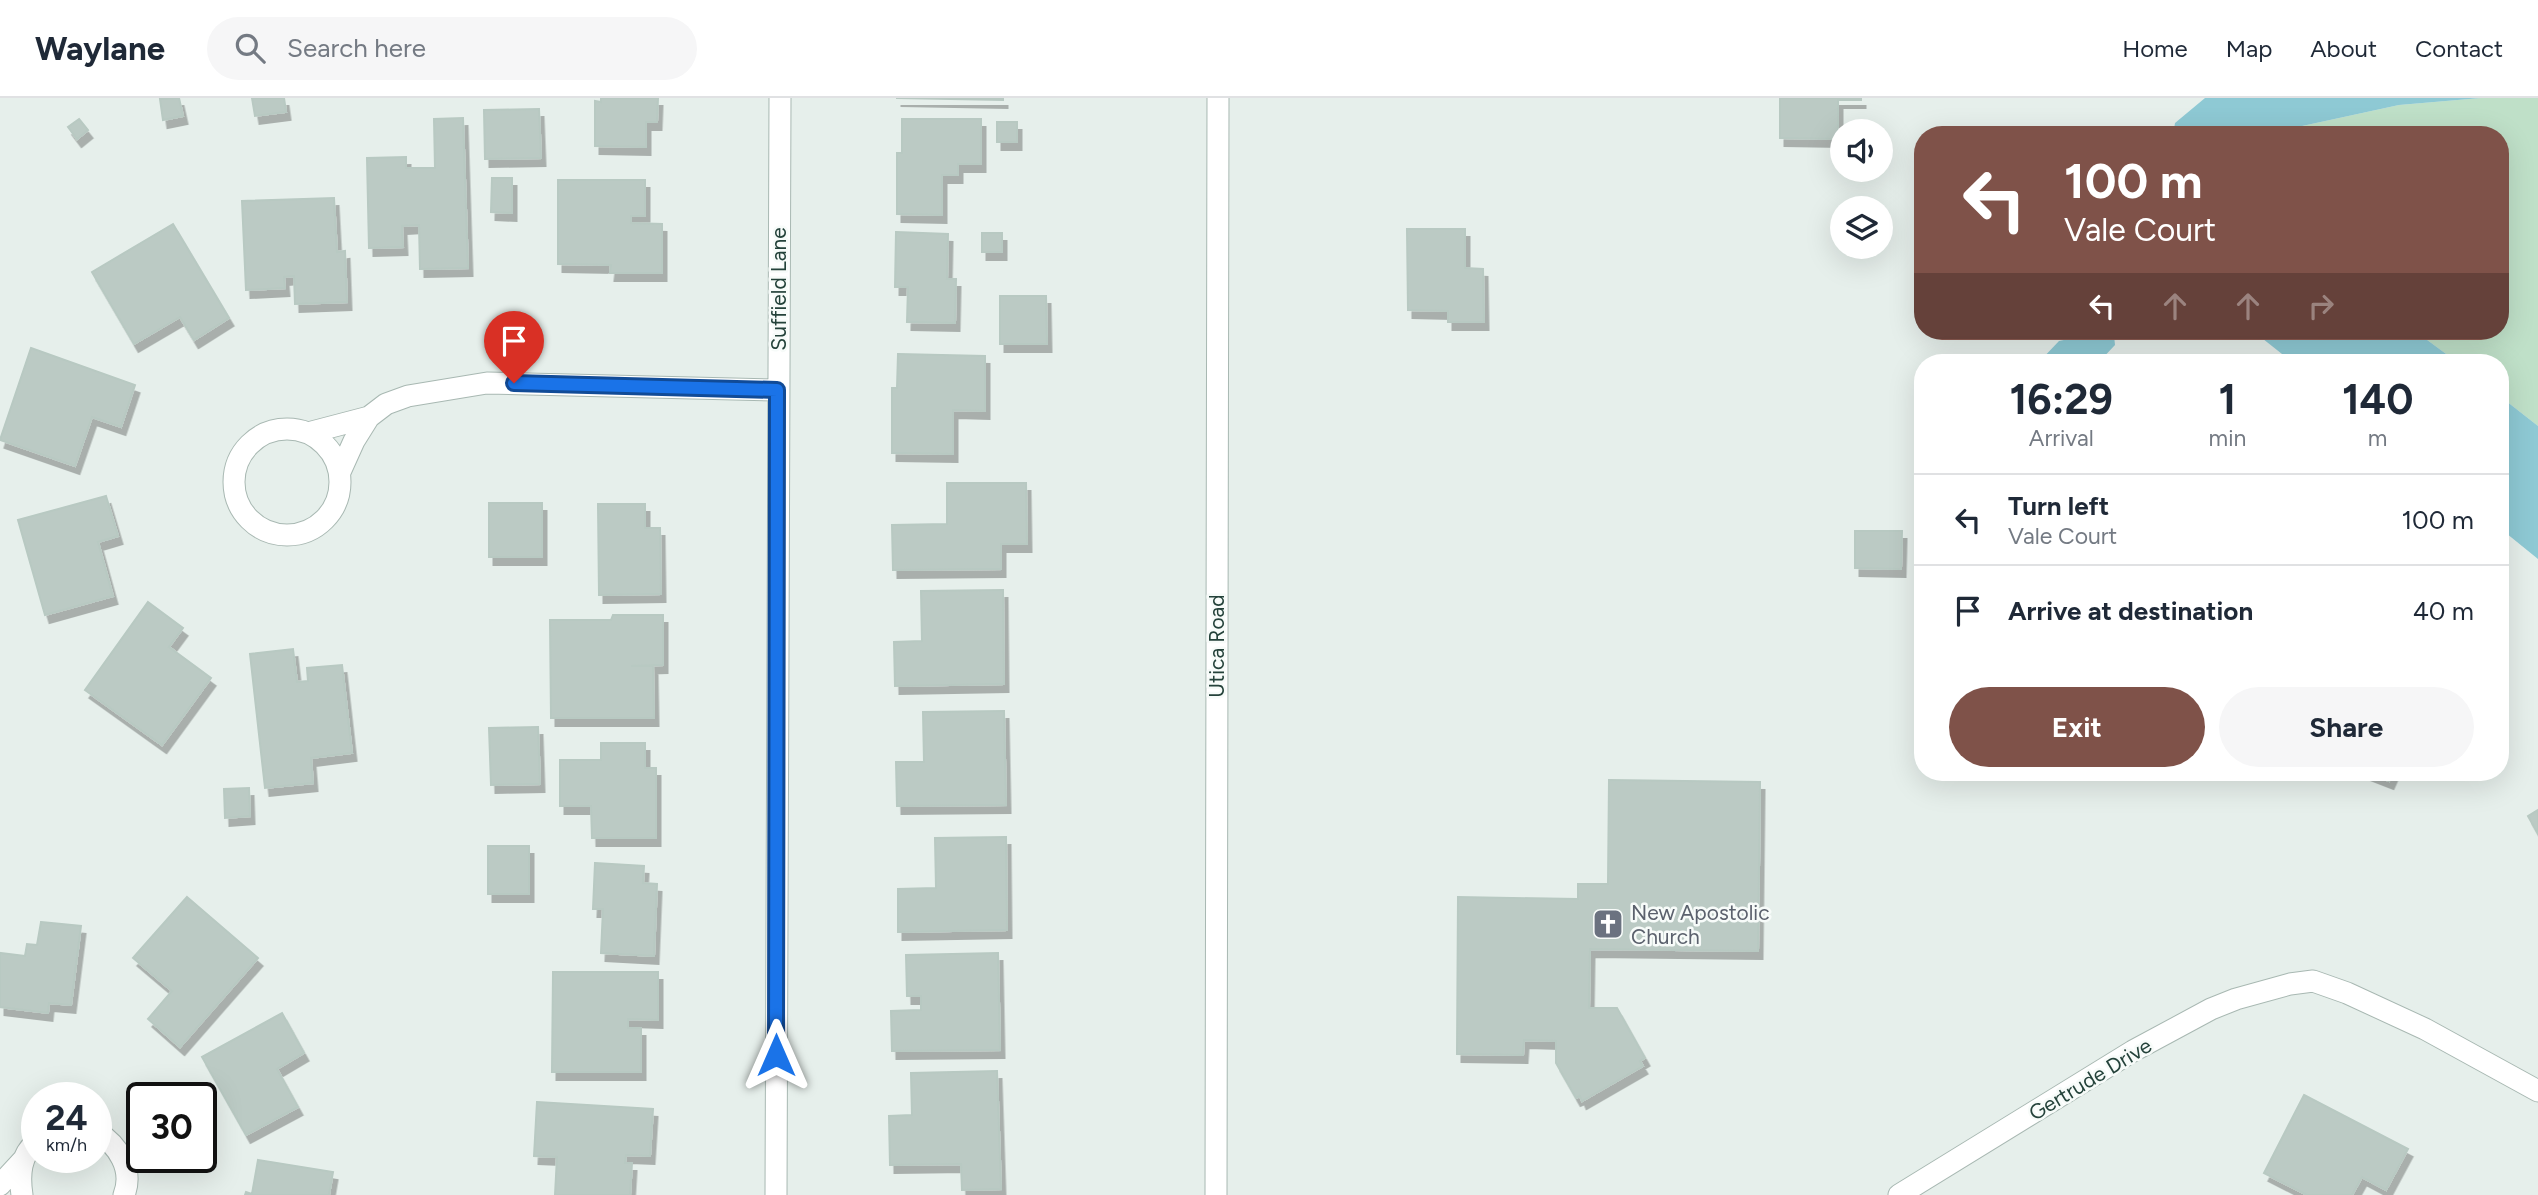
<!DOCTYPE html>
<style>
:root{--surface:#fff;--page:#f6f6f7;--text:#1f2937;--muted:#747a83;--line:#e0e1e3;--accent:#7f5249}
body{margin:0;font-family:Figtree,sans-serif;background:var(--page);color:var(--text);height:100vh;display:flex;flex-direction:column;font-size:26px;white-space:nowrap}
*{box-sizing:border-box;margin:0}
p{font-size:23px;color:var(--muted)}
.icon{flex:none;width:38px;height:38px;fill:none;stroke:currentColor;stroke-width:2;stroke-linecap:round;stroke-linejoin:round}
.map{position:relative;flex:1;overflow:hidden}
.side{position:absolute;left:1914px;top:256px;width:595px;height:427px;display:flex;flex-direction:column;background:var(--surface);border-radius:28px;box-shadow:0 7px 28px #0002}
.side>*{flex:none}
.guide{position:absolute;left:1914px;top:28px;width:595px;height:214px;border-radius:28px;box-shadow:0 7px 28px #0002;background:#7f5249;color:#fff;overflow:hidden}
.fabs{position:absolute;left:1830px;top:21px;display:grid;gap:14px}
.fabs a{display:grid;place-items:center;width:63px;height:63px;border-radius:50%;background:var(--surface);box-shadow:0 7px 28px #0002;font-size:35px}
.speed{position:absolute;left:21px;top:984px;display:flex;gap:14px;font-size:35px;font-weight:700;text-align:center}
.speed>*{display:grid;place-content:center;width:91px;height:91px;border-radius:50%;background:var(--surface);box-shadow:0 7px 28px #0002;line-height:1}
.speed small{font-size:18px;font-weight:400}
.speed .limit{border:4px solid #111;border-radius:10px;background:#fff;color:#111}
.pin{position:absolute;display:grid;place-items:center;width:60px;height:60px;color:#fff;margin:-72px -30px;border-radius:50% 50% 50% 0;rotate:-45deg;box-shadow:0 0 7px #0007}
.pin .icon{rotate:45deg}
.me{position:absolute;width:77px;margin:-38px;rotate:0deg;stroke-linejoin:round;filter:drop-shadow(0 0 5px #0008)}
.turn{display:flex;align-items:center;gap:24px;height:147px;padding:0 35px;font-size:32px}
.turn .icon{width:91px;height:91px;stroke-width:2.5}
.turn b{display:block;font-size:49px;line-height:60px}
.lanes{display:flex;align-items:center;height:66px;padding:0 35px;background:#0003;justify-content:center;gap:35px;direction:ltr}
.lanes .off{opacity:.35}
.eta{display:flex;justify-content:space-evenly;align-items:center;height:119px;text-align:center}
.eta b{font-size:42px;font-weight:700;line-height:49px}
.button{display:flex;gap:14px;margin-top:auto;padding:14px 35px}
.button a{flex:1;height:80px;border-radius:42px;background:var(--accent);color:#fff;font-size:28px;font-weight:700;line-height:80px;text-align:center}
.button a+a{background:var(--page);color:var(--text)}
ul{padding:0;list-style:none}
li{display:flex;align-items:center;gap:21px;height:91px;padding:0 35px;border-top:2px solid var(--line)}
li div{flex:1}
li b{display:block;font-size:26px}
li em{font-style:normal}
header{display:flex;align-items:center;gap:42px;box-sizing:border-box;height:98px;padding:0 35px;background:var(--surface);border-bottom:2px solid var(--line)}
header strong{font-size:33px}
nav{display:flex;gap:38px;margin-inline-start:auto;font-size:24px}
.search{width:490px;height:63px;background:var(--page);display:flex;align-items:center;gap:18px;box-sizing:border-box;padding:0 24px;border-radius:38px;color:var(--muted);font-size:26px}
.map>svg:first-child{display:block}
.green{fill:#bfe0c8}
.water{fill:#8ec9d4}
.building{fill:#bbcac4;stroke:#b8c9c2;stroke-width:2;filter:url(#shadow)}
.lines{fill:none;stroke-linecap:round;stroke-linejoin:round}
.minor-casing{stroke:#a8b8b2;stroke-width:23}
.minor{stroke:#fff;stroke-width:21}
.route-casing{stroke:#114b97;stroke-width:18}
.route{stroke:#1a73e8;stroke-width:12}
.labels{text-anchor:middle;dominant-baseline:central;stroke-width:5;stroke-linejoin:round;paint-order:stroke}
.street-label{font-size:21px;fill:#24423a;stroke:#f7fbf9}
.worship-label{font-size:21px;fill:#5b616d;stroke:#f7fbf9;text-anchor:start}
</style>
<header>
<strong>Waylane</strong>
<div class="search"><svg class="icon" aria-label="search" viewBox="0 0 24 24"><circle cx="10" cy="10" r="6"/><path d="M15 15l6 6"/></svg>Search here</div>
<nav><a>Home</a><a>Map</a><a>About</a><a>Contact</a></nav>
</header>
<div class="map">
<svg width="2538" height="1097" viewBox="0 0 2538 1097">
<defs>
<filter id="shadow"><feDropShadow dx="4.5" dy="8" stdDeviation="0" flood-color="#0004"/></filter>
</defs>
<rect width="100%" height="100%" fill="#e6efeb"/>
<path class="green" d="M 2481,0 L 2538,0 L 2538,328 L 2501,299 L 2501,264 L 2457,264 L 2415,233 L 2501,233 L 2501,37 L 2287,37 L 2293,30 L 2399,7 Z"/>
<path class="water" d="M 2205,0 L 2481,0 L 2399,7 L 2293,30 L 2287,37 L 2173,37 L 2175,25 Z
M 2083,233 L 2111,233 L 2114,237 L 2115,247 L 2099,264 L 2039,264 L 2059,243 L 2078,239 Z
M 2253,233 L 2415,233 L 2457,264 L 2292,264 Z
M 2501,299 L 2538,328 L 2538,461 L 2501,431 Z"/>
<path class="building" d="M 179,0 L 183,18 L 163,22 L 160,1 Z
M 252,0 L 284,0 L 286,14 L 255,18 Z
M 601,0 L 658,0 L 657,24 L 646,24 L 646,49 L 595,48 L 595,3 L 601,4 Z
M 896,0 L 1003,0 L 1003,2 Z
M 1780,0 L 1861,0 L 1861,2 L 1838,2 L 1838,41 L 1780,40 Z
M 539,11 L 541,60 L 485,61 L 484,12 Z
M 463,20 L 468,170 L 420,171 L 419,127 L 402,128 L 403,149 L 369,150 L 367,60 L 406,59 L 406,70 L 435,70 L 434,21 Z
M 79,21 L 88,32 L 77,41 L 68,29 Z
M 902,21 L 981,21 L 981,66 L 958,66 L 958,77 L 942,77 L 942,117 L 897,116 L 897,55 L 902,55 Z
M 997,24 L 1017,24 L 1017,44 L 997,44 Z
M 492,80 L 512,80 L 512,115 L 491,114 Z
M 558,82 L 645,82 L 645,118 L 631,118 L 631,125 L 662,126 L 662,175 L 610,175 L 611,167 L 558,166 Z
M 334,100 L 337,154 L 345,153 L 347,204 L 295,206 L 294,178 L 284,179 L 285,190 L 246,192 L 242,103 Z
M 173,126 L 229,220 L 194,242 L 180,219 L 134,246 L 92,174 Z
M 1407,131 L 1465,131 L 1465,170 L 1483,171 L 1484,224 L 1448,224 L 1448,213 L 1408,212 Z
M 896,134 L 948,136 L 947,181 L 956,181 L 955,225 L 907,224 L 908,189 L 895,189 Z
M 982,135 L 1002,135 L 1002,154 L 982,154 Z
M 1000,198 L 1046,198 L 1047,246 L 1000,246 Z
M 31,250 L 135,287 L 121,329 L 92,319 L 75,368 L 0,342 Z
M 898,256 L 985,258 L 985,313 L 953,312 L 953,356 L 892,355 L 892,290 L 897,290 Z
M 947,385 L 1026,385 L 1027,446 L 1001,446 L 1001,471 L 893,472 L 892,427 L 947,426 Z
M 106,398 L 118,438 L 98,444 L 113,498 L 45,517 L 18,422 Z
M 489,405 L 542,405 L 542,459 L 489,459 Z
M 598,406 L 645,406 L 645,430 L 660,430 L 661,496 L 599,497 Z
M 1855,433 L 1902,433 L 1901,471 L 1855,470 Z
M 1003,492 L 1004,586 L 895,588 L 894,544 L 922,543 L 921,493 Z
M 148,504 L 183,530 L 169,549 L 211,580 L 162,647 L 85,592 Z
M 613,517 L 663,517 L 663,567 L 631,568 L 653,568 L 654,620 L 551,620 L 550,522 L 611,522 Z
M 293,551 L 297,584 L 308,583 L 307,570 L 342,567 L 352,655 L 311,660 L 313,685 L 265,690 L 250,556 Z
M 1004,613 L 1006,707 L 897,708 L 896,664 L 924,664 L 923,614 Z
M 538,629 L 540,686 L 491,687 L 489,630 Z
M 601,645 L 645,645 L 645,670 L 656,670 L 656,740 L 592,740 L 591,708 L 560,708 L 560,662 L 601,662 Z
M 2366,674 L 2393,674 L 2389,683 Z
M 1609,682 L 1760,684 L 1758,853 L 1590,851 L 1589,910 L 1617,910 L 1645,960 L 1640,963 L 1643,968 L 1582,1003 L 1580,998 L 1576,1000 L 1556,965 L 1556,943 L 1524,942 L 1523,957 L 1457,956 L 1458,799 L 1578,801 L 1578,786 L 1608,786 Z
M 249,690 L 250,718 L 225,720 L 224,691 Z
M 2538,712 L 2538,736 L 2528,718 Z
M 1006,739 L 1007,832 L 898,834 L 898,791 L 936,790 L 935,740 Z
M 488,748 L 529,748 L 529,796 L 488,796 Z
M 595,765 L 644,768 L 643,785 L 657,786 L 654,858 L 601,855 L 603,811 L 593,811 Z
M 187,799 L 258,860 L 180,949 L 148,921 L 172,893 L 133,860 Z
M 41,824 L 81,828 L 71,907 L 49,905 L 48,915 L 0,909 L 0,855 L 25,858 L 27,846 L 37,847 Z
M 998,855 L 1000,952 L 892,953 L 891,913 L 921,912 L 921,898 L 907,898 L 906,857 Z
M 553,874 L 658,874 L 658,922 L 628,921 L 628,930 L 641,930 L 641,974 L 552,974 Z
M 282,915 L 304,955 L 277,971 L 298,1009 L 246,1037 L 202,959 Z
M 997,973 L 1001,1091 L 962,1092 L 961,1066 L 890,1067 L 889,1018 L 912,1017 L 911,975 Z
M 2304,997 L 2408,1051 L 2386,1092 L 2362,1079 L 2352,1097 L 2307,1097 L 2264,1075 Z
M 537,1004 L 653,1011 L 650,1058 L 626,1057 L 625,1065 L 632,1065 L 630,1097 L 555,1097 L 557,1059 L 534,1058 Z
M 258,1062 L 333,1074 L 329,1097 L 245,1097 L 246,1094 L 252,1096 Z"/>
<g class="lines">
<g class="minor-casing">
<path id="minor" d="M234 384a53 53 0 1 1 106 0a53 53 0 1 1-106 0Z
M 308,335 L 369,319 L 386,306 L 408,298 L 487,285 L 777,292
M 340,374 L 354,343 L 369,319
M 96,1033 C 118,1047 134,1071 124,1097
M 0,1087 L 23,1062
M 22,1097 C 19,1077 20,1057 37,1043
M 776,1097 L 780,0
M 1216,1097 L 1218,0
M 1899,1097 L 2133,953 L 2211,911 L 2236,901 L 2290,886 L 2313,883 L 2347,895 L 2425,931 L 2538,993"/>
</g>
<use href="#minor" class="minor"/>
</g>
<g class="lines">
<g class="route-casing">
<path id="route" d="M 514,285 L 777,292 L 776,957"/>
</g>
<use href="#route" class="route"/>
</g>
<defs>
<g id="church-square" transform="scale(1.575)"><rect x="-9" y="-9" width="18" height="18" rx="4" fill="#6b7280" stroke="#f7fbf9"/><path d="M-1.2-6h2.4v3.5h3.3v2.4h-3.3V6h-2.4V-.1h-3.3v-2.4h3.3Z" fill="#fff"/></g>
</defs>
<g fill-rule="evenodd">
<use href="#church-square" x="1608" y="826"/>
</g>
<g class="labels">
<g class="street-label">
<text transform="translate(778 191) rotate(-90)">Suffield Lane</text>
<text transform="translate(1216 548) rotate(-90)">Utica Road</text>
<text transform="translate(2090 981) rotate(-31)">Gertrude Drive</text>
</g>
<g class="worship-label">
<text x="1631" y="814">New Apostolic<tspan x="1631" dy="24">Church</tspan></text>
</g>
</g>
</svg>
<div class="fabs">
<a><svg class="icon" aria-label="sound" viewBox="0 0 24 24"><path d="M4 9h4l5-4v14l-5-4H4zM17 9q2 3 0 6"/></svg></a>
<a><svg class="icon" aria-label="layers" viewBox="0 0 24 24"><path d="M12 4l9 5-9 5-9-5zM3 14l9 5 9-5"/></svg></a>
</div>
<div class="speed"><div>24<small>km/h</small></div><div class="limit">30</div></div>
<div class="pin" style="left:514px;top:285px;background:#d93025"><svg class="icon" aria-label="arrive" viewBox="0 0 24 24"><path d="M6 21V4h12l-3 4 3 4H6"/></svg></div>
<svg class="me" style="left:776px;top:957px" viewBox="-20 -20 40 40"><path d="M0-17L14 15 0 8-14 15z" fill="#1a73e8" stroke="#fff" stroke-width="4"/></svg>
<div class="guide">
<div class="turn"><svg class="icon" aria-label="left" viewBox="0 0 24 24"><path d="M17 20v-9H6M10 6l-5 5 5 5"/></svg><div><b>100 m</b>Vale Court</div></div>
<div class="lanes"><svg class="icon" aria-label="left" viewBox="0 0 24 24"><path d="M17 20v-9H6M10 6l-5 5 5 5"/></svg><svg class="icon off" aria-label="ahead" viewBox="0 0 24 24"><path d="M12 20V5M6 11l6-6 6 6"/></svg><svg class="icon off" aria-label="ahead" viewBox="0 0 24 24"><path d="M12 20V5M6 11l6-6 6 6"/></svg><svg class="icon off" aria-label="right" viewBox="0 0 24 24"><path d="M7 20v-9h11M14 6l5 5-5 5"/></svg></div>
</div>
<section class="side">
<div class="eta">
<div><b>16:29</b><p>Arrival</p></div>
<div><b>1</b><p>min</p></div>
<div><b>140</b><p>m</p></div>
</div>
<ul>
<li><svg class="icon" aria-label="left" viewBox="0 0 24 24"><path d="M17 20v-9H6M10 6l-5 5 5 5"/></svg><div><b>Turn left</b><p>Vale Court</p></div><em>100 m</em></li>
<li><svg class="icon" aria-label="arrive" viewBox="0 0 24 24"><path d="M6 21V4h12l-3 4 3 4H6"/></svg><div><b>Arrive at destination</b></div><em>40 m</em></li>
</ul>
<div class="button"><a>Exit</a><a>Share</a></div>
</section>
</div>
